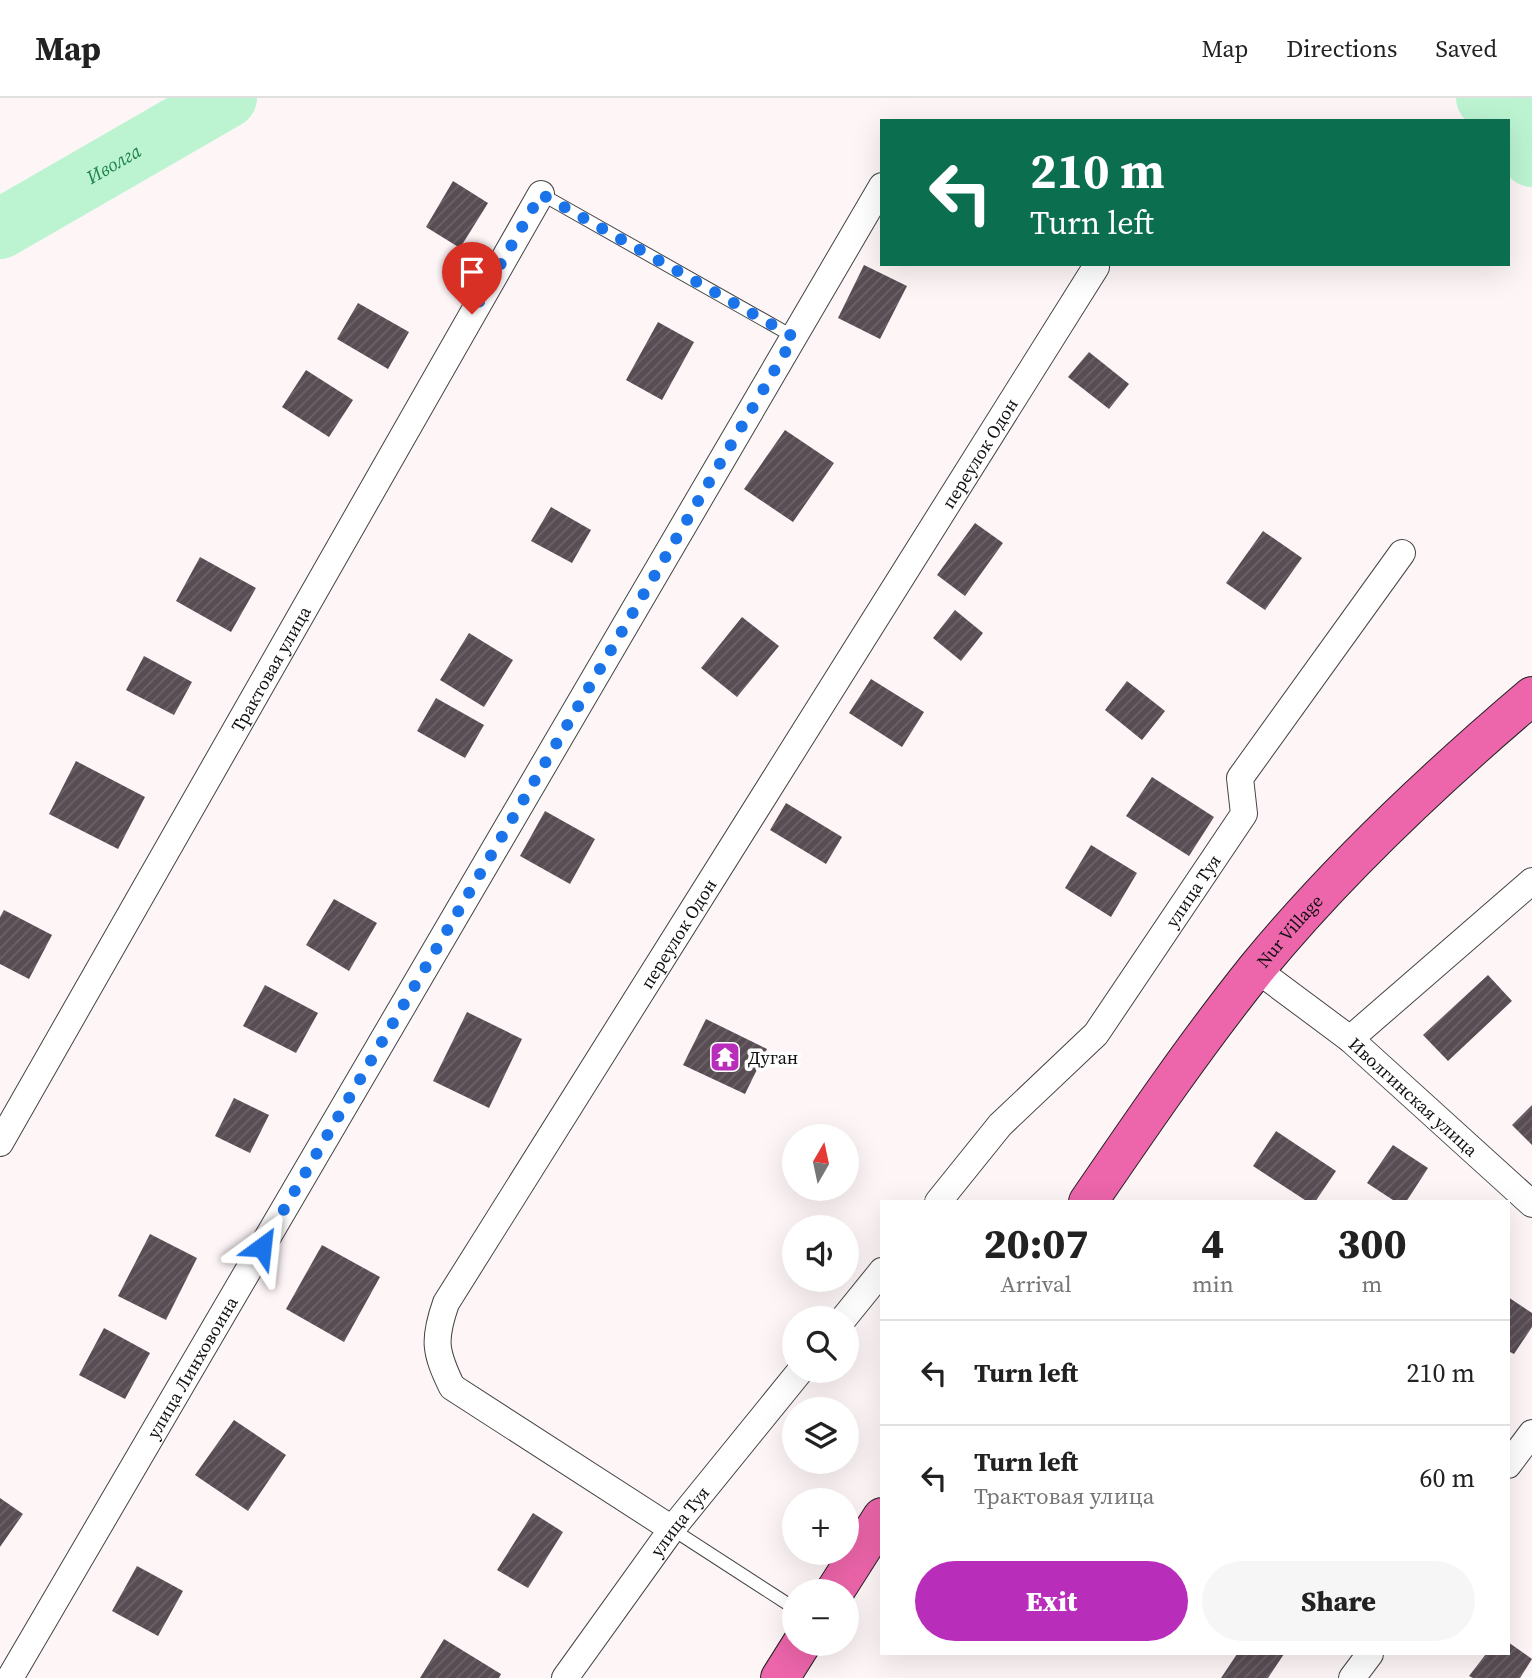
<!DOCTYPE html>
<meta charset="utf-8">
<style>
:root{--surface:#fff;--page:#f6f6f6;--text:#222;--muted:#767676;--line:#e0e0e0;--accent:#b82ebb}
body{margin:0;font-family:"Source Serif 4",serif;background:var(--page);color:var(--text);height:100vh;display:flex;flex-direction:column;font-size:26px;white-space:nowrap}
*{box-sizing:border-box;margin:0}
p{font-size:23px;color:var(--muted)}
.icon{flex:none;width:38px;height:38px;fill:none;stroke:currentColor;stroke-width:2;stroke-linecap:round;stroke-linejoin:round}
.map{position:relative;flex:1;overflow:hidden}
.sheet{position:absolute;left:880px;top:1102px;width:630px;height:455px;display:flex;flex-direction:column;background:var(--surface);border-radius:0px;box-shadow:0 7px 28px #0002}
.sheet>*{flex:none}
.guide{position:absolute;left:880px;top:21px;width:630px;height:147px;border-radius:0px;box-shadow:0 7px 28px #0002;background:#0b6e4f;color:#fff;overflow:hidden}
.needle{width:46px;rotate:9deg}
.tools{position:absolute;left:782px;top:1026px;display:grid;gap:14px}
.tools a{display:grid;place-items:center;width:77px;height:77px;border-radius:50%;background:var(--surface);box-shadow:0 7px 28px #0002;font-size:35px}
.pin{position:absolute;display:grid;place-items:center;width:60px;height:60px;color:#fff;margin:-72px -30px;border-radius:50% 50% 50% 0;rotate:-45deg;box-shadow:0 0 7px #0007}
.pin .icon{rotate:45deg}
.me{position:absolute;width:77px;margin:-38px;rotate:30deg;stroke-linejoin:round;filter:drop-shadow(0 0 5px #0008)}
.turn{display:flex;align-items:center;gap:24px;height:147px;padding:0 35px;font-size:32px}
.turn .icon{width:91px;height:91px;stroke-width:2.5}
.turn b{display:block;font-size:49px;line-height:60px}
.eta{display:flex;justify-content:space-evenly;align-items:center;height:119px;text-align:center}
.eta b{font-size:42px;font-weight:800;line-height:49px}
.action{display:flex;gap:14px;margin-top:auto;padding:14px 35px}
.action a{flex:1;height:80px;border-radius:42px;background:var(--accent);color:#fff;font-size:28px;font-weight:800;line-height:80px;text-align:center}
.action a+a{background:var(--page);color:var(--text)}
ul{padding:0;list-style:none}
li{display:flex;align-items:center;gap:21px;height:105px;padding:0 35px;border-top:2px solid var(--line)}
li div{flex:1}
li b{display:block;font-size:26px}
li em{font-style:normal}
header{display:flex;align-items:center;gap:42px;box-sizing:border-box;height:98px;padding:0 35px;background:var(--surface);border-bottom:2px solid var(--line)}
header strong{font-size:33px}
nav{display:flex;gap:38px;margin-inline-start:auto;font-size:24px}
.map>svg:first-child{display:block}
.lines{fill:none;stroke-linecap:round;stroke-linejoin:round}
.river{stroke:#bcf4d2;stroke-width:60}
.building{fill:url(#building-hatch)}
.lane-casing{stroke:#444;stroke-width:14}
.street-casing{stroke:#444;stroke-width:28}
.highway-casing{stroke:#222;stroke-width:40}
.lane{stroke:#fff;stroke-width:12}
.street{stroke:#fff;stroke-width:26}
.highway{stroke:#ed65ab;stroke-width:38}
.route{stroke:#1a73e8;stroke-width:12;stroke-dasharray:0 21.6}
.labels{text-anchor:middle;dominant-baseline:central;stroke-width:7;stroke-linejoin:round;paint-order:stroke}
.street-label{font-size:18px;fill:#111;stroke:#fff}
.poi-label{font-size:18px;fill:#111;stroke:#fff;text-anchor:start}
.water-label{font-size:19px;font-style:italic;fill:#1c824b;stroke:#fff}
</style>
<header>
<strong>Map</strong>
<nav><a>Map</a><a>Directions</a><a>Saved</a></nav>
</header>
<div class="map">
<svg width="1532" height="1580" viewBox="0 0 1532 1580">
<defs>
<pattern id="building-hatch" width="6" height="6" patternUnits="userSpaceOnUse" patternTransform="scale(1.75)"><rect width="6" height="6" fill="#594d54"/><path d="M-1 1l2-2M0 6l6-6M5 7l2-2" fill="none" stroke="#6c6268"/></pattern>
</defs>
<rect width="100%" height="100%" fill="#fef5f7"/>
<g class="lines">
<g class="river">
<path d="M 1486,0 L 1517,28 L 1532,59"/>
<path id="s1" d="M 0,131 L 227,0"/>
</g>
</g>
<path class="building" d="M 453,83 L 488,105 L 460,150 L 426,129 Z
M 864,167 L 907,188 L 880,241 L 838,220 Z
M 358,205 L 409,234 L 388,271 L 337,241 Z
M 658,224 L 694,244 L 662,302 L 626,282 Z
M 1089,254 L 1129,286 L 1109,311 L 1068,279 Z
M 306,272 L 353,302 L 329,339 L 282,309 Z
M 785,332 L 834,365 L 793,424 L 744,391 Z
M 551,409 L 591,432 L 572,465 L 531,443 Z
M 975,425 L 1003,445 L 965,498 L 937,477 Z
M 1263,433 L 1302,460 L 1265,512 L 1226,485 Z
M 200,459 L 256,490 L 231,534 L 176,503 Z
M 955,512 L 983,535 L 961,563 L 933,540 Z
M 742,519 L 779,548 L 737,599 L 701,570 Z
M 469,535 L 513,562 L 484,609 L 440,582 Z
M 144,558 L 192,584 L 174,617 L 126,592 Z
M 871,581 L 924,614 L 902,649 L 849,615 Z
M 1127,583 L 1165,613 L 1142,642 L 1105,612 Z
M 436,600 L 484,627 L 465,660 L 417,633 Z
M 76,663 L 145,699 L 118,751 L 49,716 Z
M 1152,679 L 1214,719 L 1189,758 L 1126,718 Z
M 786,705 L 842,739 L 826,766 L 770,732 Z
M 545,713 L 595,741 L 570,786 L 520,758 Z
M 1091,747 L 1137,775 L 1111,819 L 1065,790 Z
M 334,801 L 377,825 L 349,873 L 306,847 Z
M 4,812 L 52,837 L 29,881 L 0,866 L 0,819 Z
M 1488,877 L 1512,903 L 1448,963 L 1423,937 Z
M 265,887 L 318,915 L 296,955 L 243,928 Z
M 467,914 L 522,941 L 489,1010 L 433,983 Z
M 706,921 L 767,951 L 745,996 L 683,967 Z
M 234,1000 L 269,1017 L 250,1055 L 215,1038 Z
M 1532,1007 L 1532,1047 L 1512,1027 Z
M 1276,1033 L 1336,1073 L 1315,1104 L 1308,1104 L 1253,1068 Z
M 1393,1047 L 1428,1070 L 1406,1104 L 1396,1104 L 1367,1085 Z
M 150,1136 L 197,1160 L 166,1222 L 118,1198 Z
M 322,1147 L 380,1179 L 344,1244 L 286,1211 Z
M 1508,1199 L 1532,1215 L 1532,1229 L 1514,1256 L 1508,1253 Z
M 104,1230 L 150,1255 L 125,1301 L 79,1277 Z
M 234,1322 L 286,1357 L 248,1413 L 195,1377 Z
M 0,1400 L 23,1416 L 0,1449 Z
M 533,1415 L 563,1434 L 528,1490 L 497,1472 Z
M 137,1468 L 183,1493 L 158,1538 L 112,1513 Z
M 444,1541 L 501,1576 L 499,1580 L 420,1580 Z
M 1508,1544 L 1532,1561 L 1520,1580 L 1473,1580 L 1469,1578 L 1486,1556 L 1508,1556 Z
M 1237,1556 L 1284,1556 L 1268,1580 L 1221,1580 Z"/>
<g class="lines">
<g class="lane-casing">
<path id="lane" d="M 541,96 L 794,239
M 672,1431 L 794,1510"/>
</g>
<g class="street-casing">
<g id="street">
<path id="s2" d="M 1256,871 L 1350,941 L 1532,1106"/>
<path d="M 1350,941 L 1532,783"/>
<path id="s3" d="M 0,1045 L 541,96"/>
<path id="s4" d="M 938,1104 L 1000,1027 L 1096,936 L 1244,716 L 1240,680 L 1402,455"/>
<path d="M 844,1220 L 882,1173"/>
<path d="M 1508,1367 L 1532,1335"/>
<path id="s5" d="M 672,1431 L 452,1289 C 435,1254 433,1242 446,1205 L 1096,169"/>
<path id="s6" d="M 10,1580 L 882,88"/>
<path id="s7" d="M 565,1580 L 672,1431 L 801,1272"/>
<path d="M 1352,1580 L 1370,1556"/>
</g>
</g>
<g class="highway-casing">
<g id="highway">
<path id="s8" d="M 1088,1104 C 1142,1025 1196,946 1256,871 C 1338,771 1433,682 1532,598"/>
<path d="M 835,1493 L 882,1419"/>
<path d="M 780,1580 L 802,1545"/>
</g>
</g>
<use href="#lane" class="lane"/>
<use href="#street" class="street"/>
<use href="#highway" class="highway"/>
</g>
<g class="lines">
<path class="route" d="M 262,1149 L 794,239 L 541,96 L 472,216"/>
</g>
<defs>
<g id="temple-square" transform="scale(1.575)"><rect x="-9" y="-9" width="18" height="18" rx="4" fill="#b82ebb" stroke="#fff"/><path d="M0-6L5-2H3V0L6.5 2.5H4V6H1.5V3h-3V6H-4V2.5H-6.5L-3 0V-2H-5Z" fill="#fff"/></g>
</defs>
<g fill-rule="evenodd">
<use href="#temple-square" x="725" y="959"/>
</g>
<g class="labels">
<g class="street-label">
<text stroke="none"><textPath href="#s5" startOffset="1353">переулок Одон</textPath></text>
<text stroke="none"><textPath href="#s3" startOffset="546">Трактовая улица</textPath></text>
<text stroke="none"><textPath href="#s4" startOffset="404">улица Туя</textPath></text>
<text stroke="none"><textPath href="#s8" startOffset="338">Nur Village</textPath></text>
<text stroke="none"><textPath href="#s5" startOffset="786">переулок Одон</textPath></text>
<text stroke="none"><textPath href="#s2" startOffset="203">Иволгинская улица</textPath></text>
<text stroke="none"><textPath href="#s6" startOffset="360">улица Линховоина</textPath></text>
<text stroke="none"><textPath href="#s7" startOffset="194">улица Туя</textPath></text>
</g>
<g class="poi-label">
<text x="748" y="959">Дуган</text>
</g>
<g class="water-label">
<text stroke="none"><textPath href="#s1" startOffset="131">Иволга</textPath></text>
</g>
</g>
</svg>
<div class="tools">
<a><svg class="needle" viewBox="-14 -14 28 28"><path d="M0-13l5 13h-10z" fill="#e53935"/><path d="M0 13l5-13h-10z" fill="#767676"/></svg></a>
<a><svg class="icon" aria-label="sound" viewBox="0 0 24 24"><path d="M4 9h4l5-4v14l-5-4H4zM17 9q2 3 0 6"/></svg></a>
<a><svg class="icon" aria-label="search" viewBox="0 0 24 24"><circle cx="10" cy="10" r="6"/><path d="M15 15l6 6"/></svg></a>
<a><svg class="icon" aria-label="layers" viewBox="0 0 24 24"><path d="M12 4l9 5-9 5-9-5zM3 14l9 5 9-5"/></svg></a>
<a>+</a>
<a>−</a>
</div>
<div class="pin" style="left:472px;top:216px;background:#d93025"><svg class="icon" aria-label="arrive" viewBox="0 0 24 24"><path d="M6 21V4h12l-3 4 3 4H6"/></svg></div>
<svg class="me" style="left:262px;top:1149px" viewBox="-20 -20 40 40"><path d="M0-17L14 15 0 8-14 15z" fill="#1a73e8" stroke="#fff" stroke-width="4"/></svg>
<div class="guide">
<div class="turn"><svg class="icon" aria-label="left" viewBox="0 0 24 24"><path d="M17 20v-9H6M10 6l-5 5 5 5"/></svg><div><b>210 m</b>Turn left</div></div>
</div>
<section class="sheet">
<div class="eta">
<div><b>20:07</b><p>Arrival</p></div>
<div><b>4</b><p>min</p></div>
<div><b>300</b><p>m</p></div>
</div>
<ul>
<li><svg class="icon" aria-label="left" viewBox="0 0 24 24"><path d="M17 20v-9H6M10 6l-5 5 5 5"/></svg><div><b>Turn left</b></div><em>210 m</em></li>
<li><svg class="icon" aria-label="left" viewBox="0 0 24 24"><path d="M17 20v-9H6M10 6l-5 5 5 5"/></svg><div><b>Turn left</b><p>Трактовая улица</p></div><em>60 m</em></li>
</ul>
<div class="action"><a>Exit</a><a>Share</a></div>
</section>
</div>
